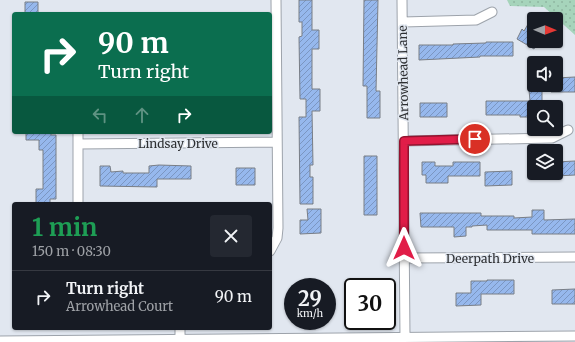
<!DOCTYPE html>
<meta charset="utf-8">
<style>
:root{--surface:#171b24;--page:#242831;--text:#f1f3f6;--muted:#9ea1a6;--line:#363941}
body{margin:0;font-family:Merriweather,serif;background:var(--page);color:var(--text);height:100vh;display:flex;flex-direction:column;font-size:15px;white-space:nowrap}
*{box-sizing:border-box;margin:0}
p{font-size:13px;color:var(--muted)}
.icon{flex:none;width:22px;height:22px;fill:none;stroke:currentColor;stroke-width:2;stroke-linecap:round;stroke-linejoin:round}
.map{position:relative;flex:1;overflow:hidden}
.details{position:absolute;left:12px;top:202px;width:260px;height:128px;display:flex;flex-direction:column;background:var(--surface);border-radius:4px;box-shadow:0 1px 3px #0004}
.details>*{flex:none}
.hud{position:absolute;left:12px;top:12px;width:260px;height:122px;border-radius:4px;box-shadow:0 1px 3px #0004;background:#0b6e4f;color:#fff;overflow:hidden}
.needle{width:26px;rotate:91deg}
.controls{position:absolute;left:527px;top:12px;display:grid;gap:8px}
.controls a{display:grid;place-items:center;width:36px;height:36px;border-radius:4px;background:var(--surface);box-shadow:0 1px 3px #0004;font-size:20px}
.speed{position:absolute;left:284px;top:278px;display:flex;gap:8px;font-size:20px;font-weight:700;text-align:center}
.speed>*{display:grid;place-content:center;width:52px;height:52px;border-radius:50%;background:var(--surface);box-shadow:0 1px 3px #0004;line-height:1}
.speed small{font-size:10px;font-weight:400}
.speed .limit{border:2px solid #111;border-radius:6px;background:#fff;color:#111}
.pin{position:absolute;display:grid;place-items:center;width:34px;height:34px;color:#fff;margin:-17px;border:2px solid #fff;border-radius:50%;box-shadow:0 1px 4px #0007}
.me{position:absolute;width:44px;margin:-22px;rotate:0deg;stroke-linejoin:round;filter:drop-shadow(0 0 3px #0008)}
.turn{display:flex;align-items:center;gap:14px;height:84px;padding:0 20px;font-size:18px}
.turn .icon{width:52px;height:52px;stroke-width:2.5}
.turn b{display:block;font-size:28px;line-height:34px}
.lanes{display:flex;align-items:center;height:38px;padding:0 20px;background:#0003;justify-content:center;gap:20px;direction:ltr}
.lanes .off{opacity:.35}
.round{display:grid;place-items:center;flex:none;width:42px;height:42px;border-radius:4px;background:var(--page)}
.summary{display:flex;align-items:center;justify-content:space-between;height:68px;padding:0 20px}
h1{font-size:24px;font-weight:700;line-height:30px;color:#1e9e55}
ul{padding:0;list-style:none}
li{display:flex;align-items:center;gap:12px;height:52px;padding:0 20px;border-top:1px solid var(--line)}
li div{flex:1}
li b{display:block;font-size:15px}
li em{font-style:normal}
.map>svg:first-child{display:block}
.park{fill:url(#park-dots)}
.building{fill:url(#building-hatch);stroke:#797e86}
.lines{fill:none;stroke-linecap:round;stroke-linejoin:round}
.minor-casing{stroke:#9da3ab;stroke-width:11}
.minor{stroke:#fff;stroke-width:9}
.route-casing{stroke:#92132f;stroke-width:10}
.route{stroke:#e11d48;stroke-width:7}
.labels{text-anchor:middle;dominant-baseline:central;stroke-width:3;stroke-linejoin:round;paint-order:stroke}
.street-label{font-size:12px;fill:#2d2f32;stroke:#e1e7f0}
</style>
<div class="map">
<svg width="575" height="342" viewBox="0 0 575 342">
<defs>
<pattern id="park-dots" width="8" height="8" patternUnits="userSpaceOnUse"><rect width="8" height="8" fill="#a6d4bb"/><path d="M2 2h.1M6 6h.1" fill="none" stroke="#8fb6a1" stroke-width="1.8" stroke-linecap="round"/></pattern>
<pattern id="building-hatch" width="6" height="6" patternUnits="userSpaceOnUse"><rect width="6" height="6" fill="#96b8ed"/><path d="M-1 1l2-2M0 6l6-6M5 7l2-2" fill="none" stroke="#7b96c1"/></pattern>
</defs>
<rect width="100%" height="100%" fill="#e1e7f0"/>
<path class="park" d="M 507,0 L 575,0 L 575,35 L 544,7 L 510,6 Z"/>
<path class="building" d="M 299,0 L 312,0 L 312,30 L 319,30 L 319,49 L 312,49 L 312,89 L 320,89 L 320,111 L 312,111 L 313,165 L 310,165 L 310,177 L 313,177 L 313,204 L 300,204 L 299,117 L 306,117 L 306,99 L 300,99 L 299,37 L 302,36 L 302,22 L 299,22 Z
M 364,0 L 378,0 L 376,91 L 380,91 L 380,118 L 367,118 L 367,86 L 363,86 Z
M 25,2 L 38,2 L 38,14 L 25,14 Z
M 534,14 L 534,41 L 538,41 L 534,49 L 517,39 L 522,29 L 524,31 Z
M 486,42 L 513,42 L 513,56 L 480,56 L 480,57 L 419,60 L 419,45 L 453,45 L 453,44 L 486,43 Z
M 575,77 L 575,92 L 551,92 L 551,85 L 556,85 L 556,78 Z
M 529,90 L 542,90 L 542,107 L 534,107 L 534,117 L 520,117 L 520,115 L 486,115 L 486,101 L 530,101 Z
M 420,103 L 447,103 L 447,117 L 420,117 Z
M 26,132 L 51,132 L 51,135 L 56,135 L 56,199 L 50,199 L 50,204 L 36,204 L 36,189 L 43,189 L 43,150 L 39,150 L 39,140 L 26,140 Z
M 364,156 L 377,156 L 377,215 L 364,215 Z
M 575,161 L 575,175 L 556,176 L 556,162 Z
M 422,162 L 435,162 L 435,166 L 453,166 L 453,162 L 480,162 L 480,176 L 448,176 L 448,183 L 426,183 L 426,175 L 422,175 Z
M 159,165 L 191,166 L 191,179 L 157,179 L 157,187 L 100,186 L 100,166 L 110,166 L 111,172 L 123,171 L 123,173 L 149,173 L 149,166 Z
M 236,168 L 255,168 L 255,185 L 236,185 Z
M 512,171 L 512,185 L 485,186 L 485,172 Z
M 307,209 L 321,209 L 321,233 L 300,234 L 300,220 L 308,220 Z
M 532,210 L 544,210 L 544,220 L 575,219 L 575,234 L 532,234 L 532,230 L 487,230 L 487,225 L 472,226 L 472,227 L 466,227 L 466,236 L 454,237 L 454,227 L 421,227 L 420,213 L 481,213 L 481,216 L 514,216 L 514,218 L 532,217 Z
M 487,280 L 514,280 L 514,294 L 481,294 L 481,305 L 456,306 L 456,293 L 471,293 L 471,281 L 487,281 Z
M 575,289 L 575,304 L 552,304 L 552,290 Z"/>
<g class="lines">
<g class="minor-casing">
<path id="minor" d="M 402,0 L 405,337
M 403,22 L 476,20 L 492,12
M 78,132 L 78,204
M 404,141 L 552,138 L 568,130
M 78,144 L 277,142
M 270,251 L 277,238 L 278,228 L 276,0
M 404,258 L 575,257
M 0,341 L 575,336
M 180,342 L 180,328"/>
</g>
<use href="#minor" class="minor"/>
</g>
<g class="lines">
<g class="route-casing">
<path id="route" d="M 404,248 L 404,141 L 475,139"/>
</g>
<use href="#route" class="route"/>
</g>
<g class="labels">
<g class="street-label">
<text transform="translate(403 73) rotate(-91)">Arrowhead Lane</text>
<text x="178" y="143">Lindsay Drive</text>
<text x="490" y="258">Deerpath Drive</text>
</g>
</g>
</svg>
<div class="controls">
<a><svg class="needle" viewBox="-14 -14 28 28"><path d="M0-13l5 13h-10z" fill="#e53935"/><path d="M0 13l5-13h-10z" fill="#9ea1a6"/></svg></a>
<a><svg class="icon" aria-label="sound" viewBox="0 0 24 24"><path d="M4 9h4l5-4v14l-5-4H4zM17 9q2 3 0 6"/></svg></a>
<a><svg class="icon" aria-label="search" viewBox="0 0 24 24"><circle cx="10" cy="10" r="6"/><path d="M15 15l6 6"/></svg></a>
<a><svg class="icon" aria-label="layers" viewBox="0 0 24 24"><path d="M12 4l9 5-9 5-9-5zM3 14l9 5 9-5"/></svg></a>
</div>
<div class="speed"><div>29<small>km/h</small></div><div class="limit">30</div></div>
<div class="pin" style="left:475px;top:139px;background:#d93025"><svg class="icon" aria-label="arrive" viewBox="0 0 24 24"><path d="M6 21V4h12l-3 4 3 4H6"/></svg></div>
<svg class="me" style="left:404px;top:248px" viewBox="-20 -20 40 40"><path d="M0-17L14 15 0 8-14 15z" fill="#e11d48" stroke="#fff" stroke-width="4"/></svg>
<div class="hud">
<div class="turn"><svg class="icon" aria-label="right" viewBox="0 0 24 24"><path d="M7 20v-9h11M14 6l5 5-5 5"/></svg><div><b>90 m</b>Turn right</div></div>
<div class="lanes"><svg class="icon off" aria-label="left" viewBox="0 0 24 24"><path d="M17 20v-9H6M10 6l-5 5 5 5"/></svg><svg class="icon off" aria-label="ahead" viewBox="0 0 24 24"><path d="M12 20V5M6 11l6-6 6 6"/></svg><svg class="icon" aria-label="right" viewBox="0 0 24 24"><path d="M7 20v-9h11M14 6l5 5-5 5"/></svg></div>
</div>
<section class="details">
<div class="summary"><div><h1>1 min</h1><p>150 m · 08:30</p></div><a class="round"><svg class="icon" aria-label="close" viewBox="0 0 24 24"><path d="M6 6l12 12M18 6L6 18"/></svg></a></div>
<ul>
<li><svg class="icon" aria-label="right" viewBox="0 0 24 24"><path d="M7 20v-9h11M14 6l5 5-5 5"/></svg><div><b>Turn right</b><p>Arrowhead Court</p></div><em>90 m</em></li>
</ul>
</section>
</div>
